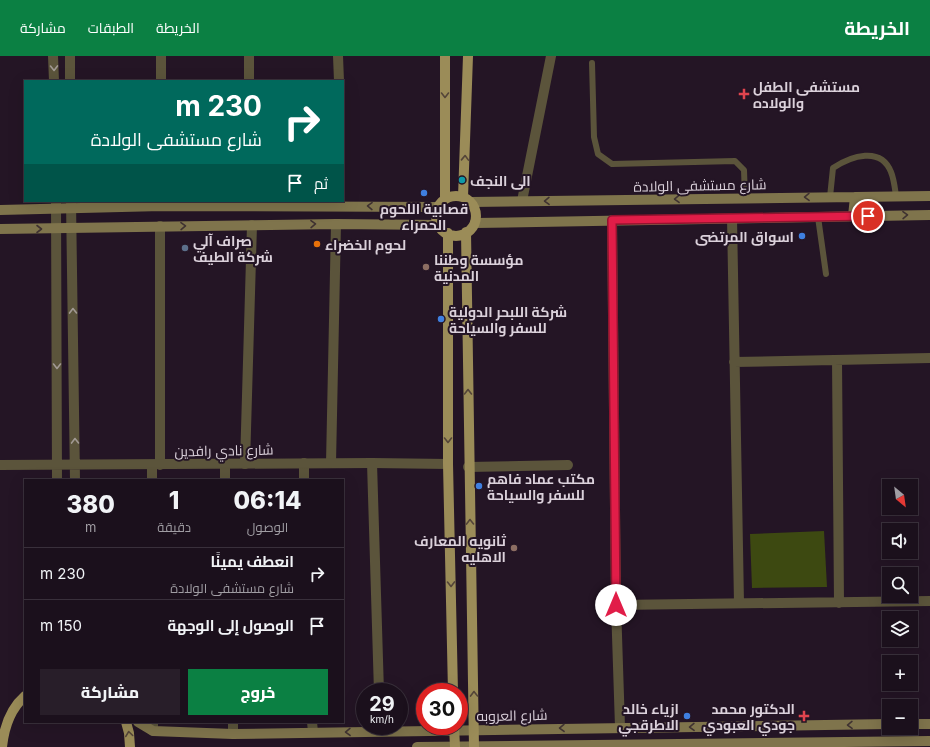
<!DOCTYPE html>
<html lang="ar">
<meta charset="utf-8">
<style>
:root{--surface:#1b101c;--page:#281e29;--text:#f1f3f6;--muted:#a09da3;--line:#39303b;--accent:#0b8043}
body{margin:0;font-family:Inter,Cairo,sans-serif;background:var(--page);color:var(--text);direction:rtl;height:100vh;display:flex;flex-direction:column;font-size:15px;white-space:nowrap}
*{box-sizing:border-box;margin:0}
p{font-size:13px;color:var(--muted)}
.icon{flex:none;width:22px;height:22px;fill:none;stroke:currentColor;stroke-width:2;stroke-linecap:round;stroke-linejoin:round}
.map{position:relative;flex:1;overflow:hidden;direction:ltr}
.panel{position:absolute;left:24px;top:423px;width:320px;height:244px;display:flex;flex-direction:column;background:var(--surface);border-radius:0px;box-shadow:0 4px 16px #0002,0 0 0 1px var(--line);direction:rtl}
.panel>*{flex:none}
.guide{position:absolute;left:24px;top:24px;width:320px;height:122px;border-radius:0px;box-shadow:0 4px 16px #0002,0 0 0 1px var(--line);direction:rtl;background:#00695c;color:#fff;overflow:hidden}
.needle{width:26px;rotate:151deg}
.tools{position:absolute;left:882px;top:423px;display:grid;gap:8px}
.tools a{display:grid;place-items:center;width:36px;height:36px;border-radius:0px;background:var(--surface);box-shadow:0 4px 16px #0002,0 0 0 1px var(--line);font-size:20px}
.speed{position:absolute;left:356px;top:627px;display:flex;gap:8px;font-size:20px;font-weight:700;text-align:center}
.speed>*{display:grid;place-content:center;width:52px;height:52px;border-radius:50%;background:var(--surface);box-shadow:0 4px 16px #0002,0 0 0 1px var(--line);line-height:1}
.speed small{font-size:10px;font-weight:400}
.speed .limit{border:6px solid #d22;background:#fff;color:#111}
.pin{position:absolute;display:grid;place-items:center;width:34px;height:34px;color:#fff;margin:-17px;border:2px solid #fff;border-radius:50%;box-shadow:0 1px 4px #0007}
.me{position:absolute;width:44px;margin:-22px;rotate:0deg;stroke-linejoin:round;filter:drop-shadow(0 0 3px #0008)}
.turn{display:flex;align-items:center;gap:14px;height:84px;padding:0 16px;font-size:18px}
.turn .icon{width:52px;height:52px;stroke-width:2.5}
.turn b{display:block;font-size:28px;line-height:34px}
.then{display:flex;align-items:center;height:38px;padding:0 16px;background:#0003;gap:8px;font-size:15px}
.eta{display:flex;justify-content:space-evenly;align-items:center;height:68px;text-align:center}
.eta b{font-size:24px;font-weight:800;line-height:28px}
.action{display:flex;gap:8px;margin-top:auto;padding:8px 16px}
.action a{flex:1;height:46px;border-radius:0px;background:var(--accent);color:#fff;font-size:16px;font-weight:800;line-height:46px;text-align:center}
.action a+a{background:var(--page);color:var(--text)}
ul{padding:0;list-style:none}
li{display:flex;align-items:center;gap:12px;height:52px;padding:0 16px;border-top:1px solid var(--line)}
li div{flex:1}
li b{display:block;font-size:15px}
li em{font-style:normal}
header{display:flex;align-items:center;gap:24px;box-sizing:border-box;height:56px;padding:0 20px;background:var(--accent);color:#fff}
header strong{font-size:19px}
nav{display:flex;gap:22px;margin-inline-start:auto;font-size:14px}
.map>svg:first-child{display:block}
.park{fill:#3d4911}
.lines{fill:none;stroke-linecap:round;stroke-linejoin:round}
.service{stroke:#5b543b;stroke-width:6}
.minor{stroke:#5b543b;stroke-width:10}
.tertiary{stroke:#5b543b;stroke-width:10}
.secondary{stroke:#7f744c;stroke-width:10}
.primary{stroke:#9b8c58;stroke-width:10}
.oneway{stroke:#a19993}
.oneway2{stroke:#544539}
.oneway3{stroke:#3f3231}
.route-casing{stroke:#92132f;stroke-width:10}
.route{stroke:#e11d48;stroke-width:7}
.health-dot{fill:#e0444e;stroke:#241525;stroke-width:1.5}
.culture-dot{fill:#0f9aa8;stroke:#241525;stroke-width:1.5}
.shop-dot{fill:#3f7fe0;stroke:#241525;stroke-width:1.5}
.food-dot{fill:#e8710a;stroke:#241525;stroke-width:1.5}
.service-dot{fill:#5c6f8a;stroke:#241525;stroke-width:1.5}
.education-dot{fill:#8d6e63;stroke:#241525;stroke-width:1.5}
.labels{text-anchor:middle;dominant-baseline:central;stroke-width:4;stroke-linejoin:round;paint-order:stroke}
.poi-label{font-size:14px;font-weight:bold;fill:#dbd1db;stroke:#241525;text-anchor:start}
.street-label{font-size:14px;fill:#dbd1db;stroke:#241525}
</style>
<header>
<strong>الخريطة</strong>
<nav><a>الخريطة</a><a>الطبقات</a><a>مشاركة</a></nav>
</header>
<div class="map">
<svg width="930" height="691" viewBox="0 0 930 691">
<rect width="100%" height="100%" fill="#241525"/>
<path class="park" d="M 824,475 L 827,531 L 752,532 L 750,478 Z"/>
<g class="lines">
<path class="service" d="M 592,7 L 594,81 L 598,98 L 612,108 L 735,105 L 744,114 L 745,142
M 830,141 L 833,112 C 851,100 881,90 891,116 C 894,123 895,133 896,140
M 818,161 L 826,218"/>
<path class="minor" d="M 161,0 L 161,25
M 338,0 L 339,25
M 249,25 L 249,0
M 522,145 L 551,0
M 732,162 L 739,547
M 612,164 L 616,549 L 620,671
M 160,170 L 160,409
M 837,304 L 839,547
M 734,306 L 930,302
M 304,407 L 304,424
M 331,407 L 336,168
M 372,407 L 379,636
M 225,408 L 225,424
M 245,408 L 252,169
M 152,409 L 152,424
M 468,411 L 568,409
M 616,549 L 930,545
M 153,666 L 153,675
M 233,666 L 233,678
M 312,666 L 313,676"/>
<path class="tertiary" d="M 53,0 L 54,25
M 70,0 L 70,25
M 56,145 L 57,424
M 71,145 L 75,424
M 0,409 L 372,407 L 448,408"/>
<path class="secondary" d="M 471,146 L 930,140
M 0,154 L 162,150 L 437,151
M 853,160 L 855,141
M 475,167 L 930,159
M 0,173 L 336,168 L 438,169
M 138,666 L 153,675 L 233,678 L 889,668
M 911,668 L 930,668
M 417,691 L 930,685"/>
<path class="primary" d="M436 160a20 20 0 1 1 40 0a20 20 0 1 1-40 0Z
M 463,141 L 468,0
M 445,143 L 445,0
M 466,176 L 474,691
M 448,177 L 448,408 L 453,636
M 126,666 L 129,677 L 130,691
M 454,670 L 455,691
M 2,691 C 4,672 10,653 25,640"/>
</g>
<defs><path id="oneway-chevron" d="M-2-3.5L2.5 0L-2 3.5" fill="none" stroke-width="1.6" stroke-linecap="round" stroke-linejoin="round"/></defs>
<g class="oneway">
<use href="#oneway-chevron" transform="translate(54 12) rotate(89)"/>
<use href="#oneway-chevron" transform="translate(73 255) rotate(-91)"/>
<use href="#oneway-chevron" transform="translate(57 310) rotate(90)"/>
<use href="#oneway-chevron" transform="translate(75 385) rotate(-91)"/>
</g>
<g class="oneway2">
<use href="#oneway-chevron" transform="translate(445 39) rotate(90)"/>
<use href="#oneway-chevron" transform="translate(465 102) rotate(-88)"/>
<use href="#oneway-chevron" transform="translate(468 336) rotate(-90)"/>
<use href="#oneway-chevron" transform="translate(448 384) rotate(90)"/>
<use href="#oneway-chevron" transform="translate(470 466) rotate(-91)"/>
<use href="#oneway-chevron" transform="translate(451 528) rotate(89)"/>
<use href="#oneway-chevron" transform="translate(474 638) rotate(-91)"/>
<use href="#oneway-chevron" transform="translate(129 678) rotate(-98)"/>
</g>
<g class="oneway3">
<use href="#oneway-chevron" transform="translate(807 141) rotate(179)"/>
<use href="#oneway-chevron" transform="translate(677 143) rotate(179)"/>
<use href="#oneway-chevron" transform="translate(547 145) rotate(179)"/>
<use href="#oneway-chevron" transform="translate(370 150) rotate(-179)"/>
<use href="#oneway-chevron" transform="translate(905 159) rotate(-1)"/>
<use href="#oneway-chevron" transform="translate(313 168) rotate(-1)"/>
<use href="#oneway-chevron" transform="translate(183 170) rotate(-1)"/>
<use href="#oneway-chevron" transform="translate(39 173)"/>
<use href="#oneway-chevron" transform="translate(850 669) rotate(179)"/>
<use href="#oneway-chevron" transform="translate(692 671) rotate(179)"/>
<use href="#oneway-chevron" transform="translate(562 672) rotate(179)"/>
<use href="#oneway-chevron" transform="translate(348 676) rotate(179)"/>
</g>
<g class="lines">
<g class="route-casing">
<path id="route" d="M 616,549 L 612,164 L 868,160"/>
</g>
<use href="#route" class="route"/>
</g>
<g class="health-dot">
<path d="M742 32h4v4h4v4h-4v4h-4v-4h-4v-4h4z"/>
<path d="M802 654h4v4h4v4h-4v4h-4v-4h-4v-4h4z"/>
</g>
<circle class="culture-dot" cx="462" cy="124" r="4"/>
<g class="shop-dot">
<circle cx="424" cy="137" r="4"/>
<circle cx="802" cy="180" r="4"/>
<circle cx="441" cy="263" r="4"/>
<circle cx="479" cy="430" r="4"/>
<circle cx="687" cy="660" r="4"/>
</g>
<circle class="food-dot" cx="317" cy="188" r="4"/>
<circle class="service-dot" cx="185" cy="192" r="4"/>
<g class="education-dot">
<circle cx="426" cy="211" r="4"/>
<circle cx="514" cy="492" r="4"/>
</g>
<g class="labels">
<g class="poi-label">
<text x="753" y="30">مستشفى الطفل<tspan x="753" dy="16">والولاده</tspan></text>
<text x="470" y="124">الى النجف</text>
<text x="424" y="152" text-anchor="middle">قصابية اللحوم<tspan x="424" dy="16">الحمراء</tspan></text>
<text x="794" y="180" text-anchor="end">اسواق المرتضى</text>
<text x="193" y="184">صراف آلي<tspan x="193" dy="16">شركة الطيف</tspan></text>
<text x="325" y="188">لحوم الخضراء</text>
<text x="434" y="203">مؤسسة وطننا<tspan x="434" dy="16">المدنية</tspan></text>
<text x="449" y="255">شركة اللبحر الدولية<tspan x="449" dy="16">للسفر والسياحة</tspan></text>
<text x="487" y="422">مكتب عماد فاهم<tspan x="487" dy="16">للسفر والسياحة</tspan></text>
<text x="506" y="484" text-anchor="end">ثانويه المعارف<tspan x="506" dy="16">الاهليه</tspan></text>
<text x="679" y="652" text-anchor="end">ازياء خالد<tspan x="679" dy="16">الاطرقجي</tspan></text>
<text x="795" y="652" text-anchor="end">الدكتور محمد<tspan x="795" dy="16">جودي العبودي</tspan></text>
</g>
<g class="street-label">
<text transform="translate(700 129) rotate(-1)">شارع مستشفى الولادة</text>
<text transform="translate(224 394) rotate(-1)">شارع نادي رافدين</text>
<text transform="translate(512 659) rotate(-1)">شارع العروبه</text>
</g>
</g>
</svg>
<div class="tools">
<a><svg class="needle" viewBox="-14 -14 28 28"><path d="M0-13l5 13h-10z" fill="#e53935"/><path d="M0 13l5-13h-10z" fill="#a09da3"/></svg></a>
<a><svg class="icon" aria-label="sound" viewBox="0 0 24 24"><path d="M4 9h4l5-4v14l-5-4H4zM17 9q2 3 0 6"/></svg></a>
<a><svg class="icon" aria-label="search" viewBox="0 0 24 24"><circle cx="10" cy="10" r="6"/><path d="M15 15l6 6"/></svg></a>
<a><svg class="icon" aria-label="layers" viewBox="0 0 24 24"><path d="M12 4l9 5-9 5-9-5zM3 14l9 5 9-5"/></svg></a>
<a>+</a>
<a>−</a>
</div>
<div class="speed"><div>29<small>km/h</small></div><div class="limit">30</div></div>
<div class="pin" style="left:868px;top:160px;background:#d93025"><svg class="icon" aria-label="arrive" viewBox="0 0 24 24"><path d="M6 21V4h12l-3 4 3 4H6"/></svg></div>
<svg class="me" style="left:616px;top:549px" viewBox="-20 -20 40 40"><circle r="19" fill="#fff"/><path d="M0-13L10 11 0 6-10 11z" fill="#e11d48"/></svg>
<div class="guide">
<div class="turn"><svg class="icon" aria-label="right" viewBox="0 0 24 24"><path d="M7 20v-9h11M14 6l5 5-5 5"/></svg><div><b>230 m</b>شارع مستشفى الولادة</div></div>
<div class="then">ثم<svg class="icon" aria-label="arrive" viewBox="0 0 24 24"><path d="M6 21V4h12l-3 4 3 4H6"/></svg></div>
</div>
<section class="panel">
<div class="eta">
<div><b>06:14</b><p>الوصول</p></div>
<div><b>1</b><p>دقيقة</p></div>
<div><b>380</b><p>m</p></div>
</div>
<ul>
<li><svg class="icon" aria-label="right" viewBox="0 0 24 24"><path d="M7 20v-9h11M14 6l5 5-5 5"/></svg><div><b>انعطف يمينًا</b><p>شارع مستشفى الولادة</p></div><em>230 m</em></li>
<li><svg class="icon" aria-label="arrive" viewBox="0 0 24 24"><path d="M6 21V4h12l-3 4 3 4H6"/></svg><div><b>الوصول إلى الوجهة</b></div><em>150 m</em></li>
</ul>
<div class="action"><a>خروج</a><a>مشاركة</a></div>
</section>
</div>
